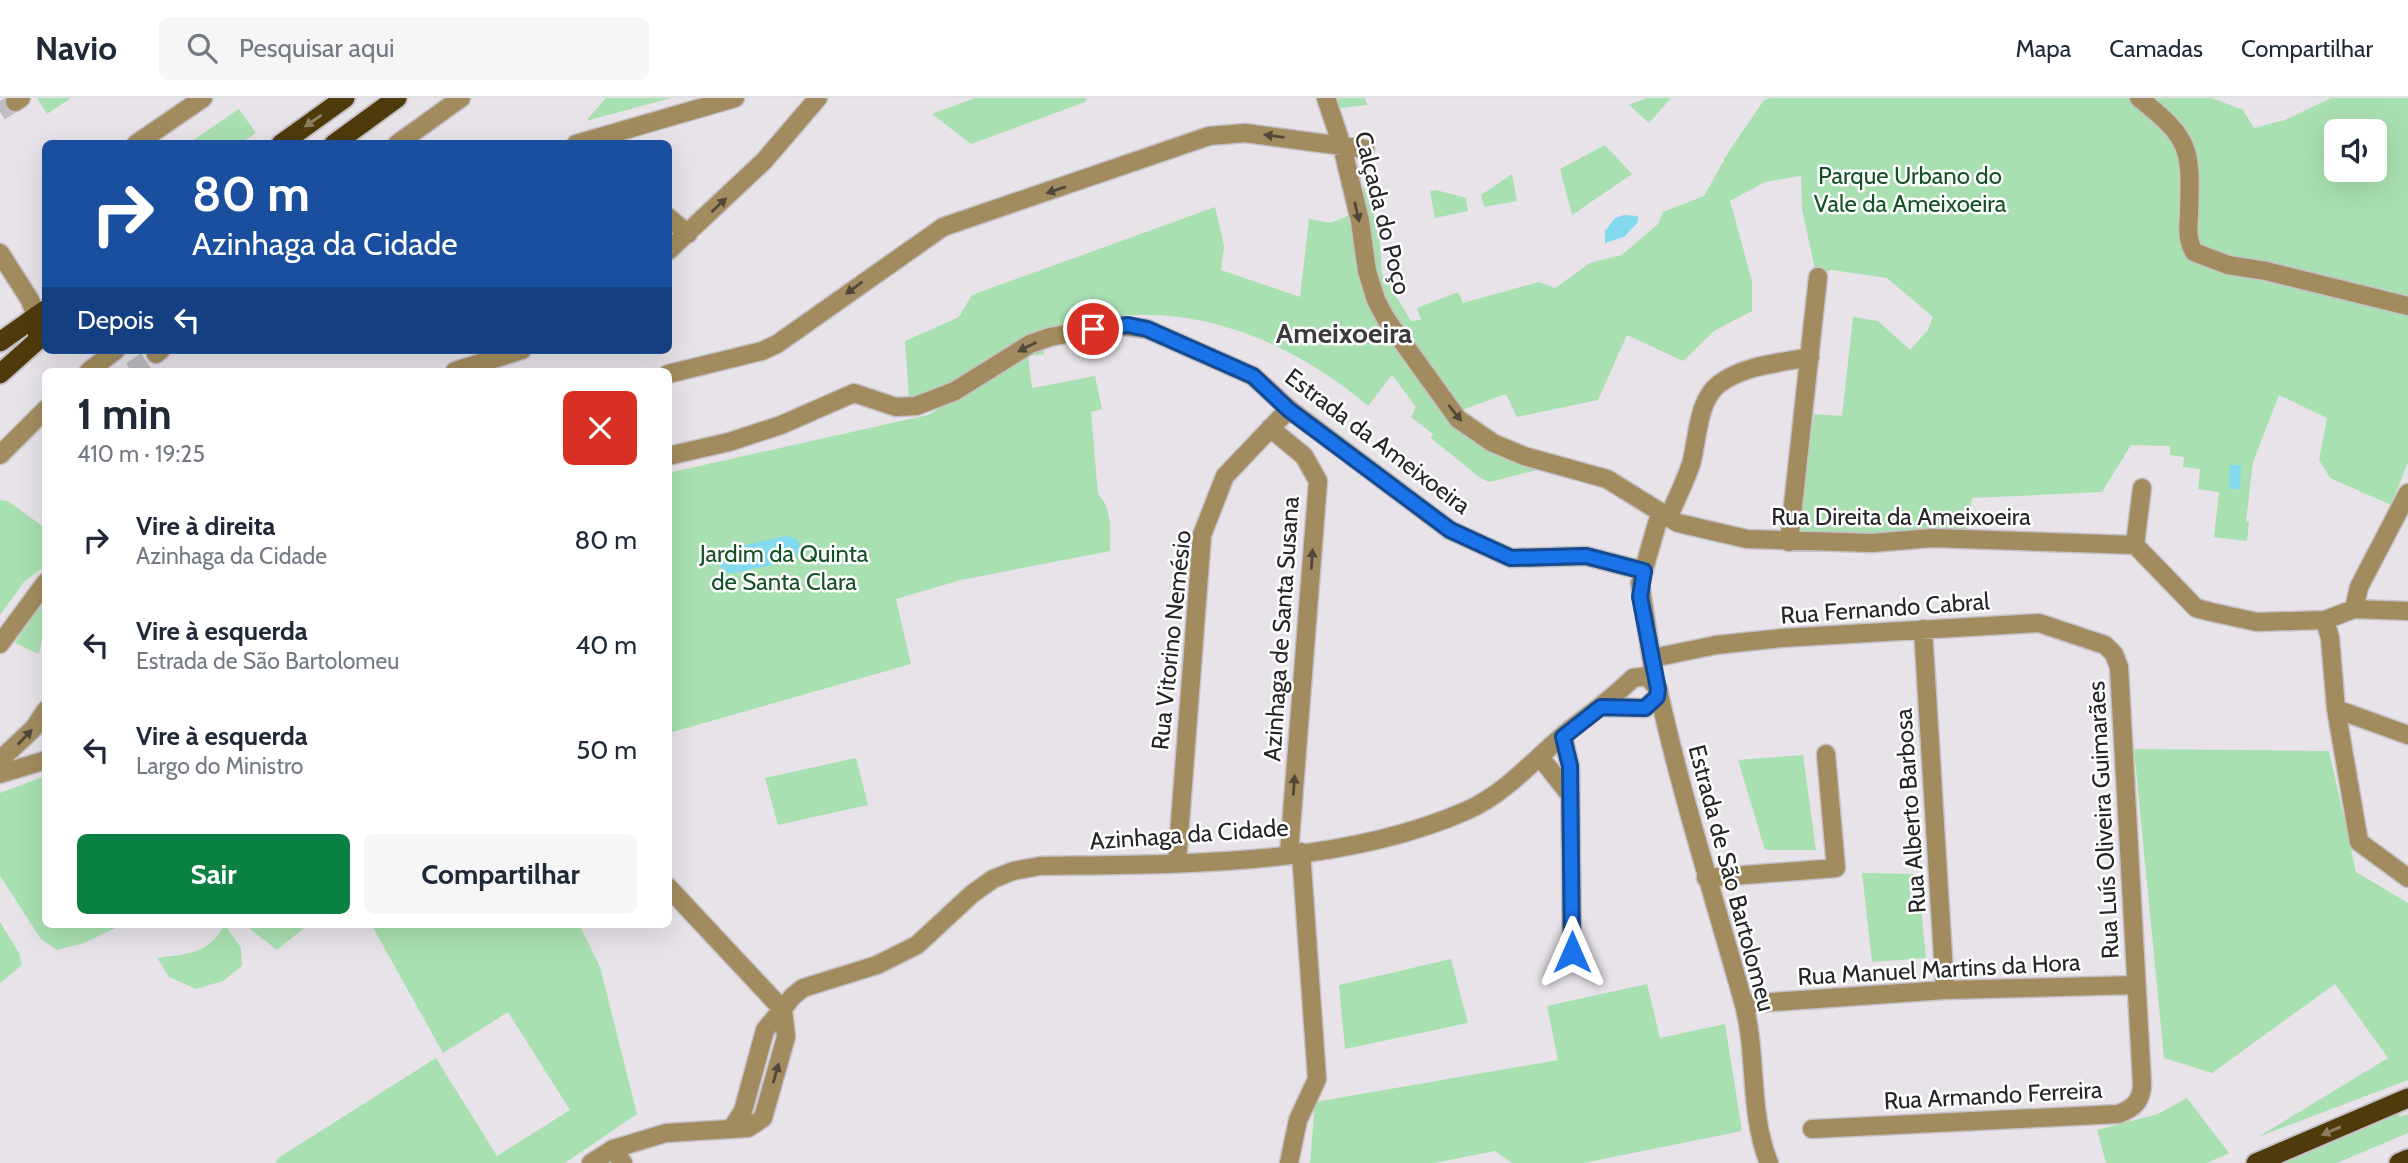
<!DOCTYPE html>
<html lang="pt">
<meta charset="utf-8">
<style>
:root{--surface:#fff;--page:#f6f6f7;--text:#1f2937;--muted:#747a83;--line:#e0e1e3;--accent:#0b8043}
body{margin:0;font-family:Cabin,sans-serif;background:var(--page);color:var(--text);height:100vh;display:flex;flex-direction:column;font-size:26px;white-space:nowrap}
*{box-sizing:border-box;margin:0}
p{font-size:23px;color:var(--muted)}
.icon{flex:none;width:38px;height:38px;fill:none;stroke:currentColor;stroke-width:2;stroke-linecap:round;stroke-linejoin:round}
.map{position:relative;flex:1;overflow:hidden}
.sheet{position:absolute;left:42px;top:270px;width:630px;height:560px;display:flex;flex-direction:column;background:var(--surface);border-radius:10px;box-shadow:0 7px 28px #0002}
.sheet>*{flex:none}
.top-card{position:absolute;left:42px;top:42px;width:630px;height:214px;border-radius:10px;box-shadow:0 7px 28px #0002;background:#1a4fa0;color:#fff;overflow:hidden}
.tools{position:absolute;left:2324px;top:21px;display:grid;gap:14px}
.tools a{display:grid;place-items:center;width:63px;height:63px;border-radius:10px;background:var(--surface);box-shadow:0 7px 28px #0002;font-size:35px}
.pin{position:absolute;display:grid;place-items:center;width:60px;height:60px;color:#fff;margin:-30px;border:4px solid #fff;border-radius:50%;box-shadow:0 2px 7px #0007}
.me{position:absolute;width:77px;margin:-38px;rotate:0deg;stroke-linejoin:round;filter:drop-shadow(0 0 5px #0008)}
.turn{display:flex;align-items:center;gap:24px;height:147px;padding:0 35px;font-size:32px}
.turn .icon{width:91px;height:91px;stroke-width:2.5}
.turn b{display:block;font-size:49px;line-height:60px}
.then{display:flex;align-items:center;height:66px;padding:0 35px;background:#0003;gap:14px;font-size:26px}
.round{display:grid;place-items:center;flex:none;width:74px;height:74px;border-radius:10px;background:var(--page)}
.head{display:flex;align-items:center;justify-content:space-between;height:119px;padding:0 35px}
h1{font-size:42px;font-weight:700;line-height:52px}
.action{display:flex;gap:14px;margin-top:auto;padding:14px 35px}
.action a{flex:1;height:80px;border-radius:10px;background:var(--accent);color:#fff;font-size:28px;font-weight:700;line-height:80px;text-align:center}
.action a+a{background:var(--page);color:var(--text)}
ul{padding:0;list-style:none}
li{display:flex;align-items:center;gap:21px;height:105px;padding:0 35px}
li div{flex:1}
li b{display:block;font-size:26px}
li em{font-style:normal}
header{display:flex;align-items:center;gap:42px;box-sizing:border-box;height:98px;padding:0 35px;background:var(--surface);border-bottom:2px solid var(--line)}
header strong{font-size:33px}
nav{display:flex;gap:38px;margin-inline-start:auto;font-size:24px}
.search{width:490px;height:63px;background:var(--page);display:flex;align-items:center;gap:18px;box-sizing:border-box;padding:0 24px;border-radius:10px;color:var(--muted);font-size:26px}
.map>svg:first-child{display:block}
.green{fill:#a9e0b1;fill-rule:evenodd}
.water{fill:#83d9ee}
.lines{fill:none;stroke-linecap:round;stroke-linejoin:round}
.minor-tunnel{stroke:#c0bdc2;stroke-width:18;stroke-dasharray:18 9;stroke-linecap:butt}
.minor-casing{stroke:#c4c1c6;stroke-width:21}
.tertiary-casing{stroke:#c4c1c6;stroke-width:21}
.trunk-casing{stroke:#c4c1c6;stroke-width:23}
.minor{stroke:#a28c5f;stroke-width:18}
.tertiary{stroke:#a28c5f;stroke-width:18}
.trunk{stroke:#4e3a0b;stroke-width:19}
.oneway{fill:#8c7f60}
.oneway2{fill:#51483a}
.route-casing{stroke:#114b97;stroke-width:18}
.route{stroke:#1a73e8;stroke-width:12}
.labels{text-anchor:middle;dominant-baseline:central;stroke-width:5;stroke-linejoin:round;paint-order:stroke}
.park-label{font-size:24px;fill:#145125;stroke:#fff}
.street-label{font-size:24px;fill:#252426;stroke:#fff}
.quarter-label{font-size:28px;font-weight:bold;fill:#3d3a3f;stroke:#fff}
</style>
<header>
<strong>Navio</strong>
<div class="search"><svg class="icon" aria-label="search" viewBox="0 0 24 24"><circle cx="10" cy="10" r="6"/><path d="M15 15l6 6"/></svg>Pesquisar aqui</div>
<nav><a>Mapa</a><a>Camadas</a><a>Compartilhar</a></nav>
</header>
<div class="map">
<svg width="2408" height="1065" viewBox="0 0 2408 1065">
<rect width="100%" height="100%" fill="#e7e3e9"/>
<path class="green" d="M 37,0 L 71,0 L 47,16 Z
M 606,0 L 671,0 L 586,23 Z
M 975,0 L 1087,0 L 1085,4 L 971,46 L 932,16 Z
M 1337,0 L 1365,0 L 1367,7 L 1340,10 Z
M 1647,0 L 1671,0 L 1649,25 L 1629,7 Z
M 1771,0 L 2212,0 L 2243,12 L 2254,30 L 2285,22 L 2331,0 L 2408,0 L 2408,364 L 2391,407 L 2330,380 L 2319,362 L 2327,320 L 2279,297 L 2253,364 L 2246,423 L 2249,424 L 2247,443 L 2214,439 L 2219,394 L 2198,391 L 2200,371 L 2183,369 L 2184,359 L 2170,357 L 2170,348 L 2131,347 L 2102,394 L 1972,400 L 1967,434 L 1796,438 L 1814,316 L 1842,318 L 1853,219 L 1878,223 L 1910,252 L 1928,232 L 1933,219 L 1887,180 L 1832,172 L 1816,176 L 1802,111 L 1801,78 L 1765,84 L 1730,103 L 1752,183 L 1752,213 L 1714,233 L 1683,263 L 1627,237 L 1598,302 L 1517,319 L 1506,296 L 1459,313 L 1459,332 L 1502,360 L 1538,369 L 1537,372 L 1489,384 L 1479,379 L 1431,340 L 1433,336 L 1411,319 L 1416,309 L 1392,277 L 1368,308 C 1288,239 1177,196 1072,227 C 1056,232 1039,243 1024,250 C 990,266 957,282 923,298 L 909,301 L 905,243 L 959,219 L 972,197 L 1215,109 L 1224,148 L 1221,172 L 1300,199 L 1309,121 L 1331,125 L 1361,112 L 1357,91 L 1364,89 L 1379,133 L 1382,175 L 1411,223 L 1421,222 L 1417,210 L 1458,194 L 1463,205 L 1539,184 L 1555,190 L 1590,165 L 1622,157 L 1658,126 L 1663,114 L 1704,98 L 1729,53 L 1764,2 ZM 2336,33 L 2375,33 L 2375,72 L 2336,72 Z
M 239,11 L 256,35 L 241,45 L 189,45 Z
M 1605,47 L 1632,76 L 1572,117 L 1560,71 Z
M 1512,76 L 1517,103 L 1484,109 L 1481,97 Z
M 1436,92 L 1466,100 L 1468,113 L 1435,120 L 1430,93 Z
M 1044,248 L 1044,256 L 1028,258 L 1032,290 L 1095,278 L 1102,311 L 1091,314 L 1098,396 C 1113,411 1110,433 1110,453 L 961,482 L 896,501 L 911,566 L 669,635 L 668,375 L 928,317 L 1002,269 Z
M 0,402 L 8,403 L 45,430 L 46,467 L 24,484 L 0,517 Z
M 45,496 L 45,527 L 39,556 L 15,545 Z
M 2134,651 L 2329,653 L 2356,774 L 2408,805 L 2408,982 L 2258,1039 L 2388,960 L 2335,886 L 2212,975 L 2164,960 Z
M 1803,657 L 1816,752 L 1765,752 L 1738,662 Z
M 856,660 L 868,707 L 778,727 L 765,680 Z
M 45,678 L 46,826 L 124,826 L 84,845 L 57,852 L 41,841 L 0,778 L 0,695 Z
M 1862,775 L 1918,776 L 1926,860 L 1872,864 Z
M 0,824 L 19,855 L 22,867 L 0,885 Z
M 244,826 L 309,826 L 277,852 Z
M 371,826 L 579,826 L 600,869 L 637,1016 L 565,1065 L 276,1065 L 278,1060 L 436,960 L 497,1058 L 570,1012 L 508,914 L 443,955 Z
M 225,827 L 241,850 L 242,868 L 223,883 L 196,891 L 169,879 L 157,860 C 189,856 208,856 225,827 Z
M 1451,861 L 1468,925 L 1345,951 L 1339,887 Z
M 1647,886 L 1660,940 L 1725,926 L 1742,1033 L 1583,1065 L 1512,1065 L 1495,1053 L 1434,1065 L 1310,1065 L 1315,1004 L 1558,962 L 1547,908 Z
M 2187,1000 L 2229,1055 L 2207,1065 L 2106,1065 L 2097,1032 L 2158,1016 Z
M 2397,1015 L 2400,1019 L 2408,1016 L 2408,1035 L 2337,1065 L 2280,1065 Z"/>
<path class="water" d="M 1624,117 L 1638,118 L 1638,124 L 1624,139 L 1605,145 L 1605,133 L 1615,120 Z
M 2230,367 L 2241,367 L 2240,391 L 2229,391 Z
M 786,438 L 797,441 L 802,451 L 792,463 L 734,475 L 728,475 L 719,467 L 720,456 L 723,452 Z"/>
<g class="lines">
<path class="minor-tunnel" d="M 0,14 L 15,4
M 131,273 L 156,256"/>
<g class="minor-casing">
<path id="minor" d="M 1326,0 L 1342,48 L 1360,123 L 1367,173 L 1376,202 L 1386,221 L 1458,321 L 1493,345 L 1524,358 L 1607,381 L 1678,425 L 1747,441 L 1872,445 L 1932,440 L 2135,447
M 2139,0 C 2192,42 2191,51 2189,117 C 2188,130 2187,142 2194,154 L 2228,167 L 2266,173 L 2408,208
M 15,4 L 21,0
M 136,46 L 203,0
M 397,46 L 461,0
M 576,46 L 735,0
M 668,119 L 688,136
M 668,153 L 764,63 L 818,0
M 156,256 L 161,252
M 89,273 L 116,252
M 455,273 L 522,252
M 668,276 L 762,253 L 777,246 L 943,129 L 1209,38 L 1245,35 L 1365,51
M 1270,330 L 1304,358 L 1318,383 L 1289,755
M 0,357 L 46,311
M 668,358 L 729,344 L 781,327 L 854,295 L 896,309 L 916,308 L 955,293 L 1030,246 L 1050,239 L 1115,227 L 1147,231 L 1253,278 L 1289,311 L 1450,432 L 1511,460 L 1586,458 L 1644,473
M 1668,420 C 1676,402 1685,384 1691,366 C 1698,341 1697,303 1719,286 C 1744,267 1780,265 1810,259
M 1789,444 L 1818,179
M 2135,447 L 2196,510 L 2211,514 L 2257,524 L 2325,522 L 2354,511 L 2408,513
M 2135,447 L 2142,390
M 2354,511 L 2359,489 L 2408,395
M 2325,522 L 2330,540 L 2336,611 L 2408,637
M 1923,531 L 1945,892
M 0,546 L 46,484
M 1653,560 L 1716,547 L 1782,540 L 2039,525 L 2105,547 L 2114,556 L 2119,569 L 2142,985 C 2142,1002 2135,1010 2118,1016 L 1812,1031
M 1653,571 L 1640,485 L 1660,415
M 2336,611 L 2359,744 L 2408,780
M 1563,639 L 1570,668 L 1572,854
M 1540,659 L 1570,697
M 0,662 L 34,630 L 46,612
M 0,676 L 46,662
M 1177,764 L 1202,437 L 1225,378 L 1289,311
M 1706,780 L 1836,770 L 1826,656
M 668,789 L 783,912
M 1744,906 L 1945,892 L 2136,887
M 613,1051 L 623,1065
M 1289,1065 L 1298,1022 L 1317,981 L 1301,754"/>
</g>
<g class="tertiary-casing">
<path id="tertiary" d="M 0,155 L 30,202 L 36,218
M 1601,609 L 1645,610 L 1657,599 L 1658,591
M 732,1030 L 743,1013 L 765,932 L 793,898 L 803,890 L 877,867 L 917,847 L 972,796 L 993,781 L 1013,773 L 1040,768 C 1178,766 1340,769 1468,712 C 1508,694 1538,657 1572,630 C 1593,614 1614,599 1633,580 L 1647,578 L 1658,591 C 1681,696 1714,799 1743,903 C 1758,956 1748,1013 1769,1065
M 591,1065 L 613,1051 L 666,1035 L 748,1030 L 763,1020 L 786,939 L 783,912"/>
</g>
<g class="trunk-casing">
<path id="trunk" d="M 281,46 L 345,0
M 334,46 L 397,0
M 0,244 L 45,212
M 0,276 L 38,242 L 36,218
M 2256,1065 L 2408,1000
M 2399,1065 L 2408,1061"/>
</g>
<use href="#minor" class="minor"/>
<use href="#tertiary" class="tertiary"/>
<use href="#trunk" class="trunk"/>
</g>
<defs><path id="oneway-solid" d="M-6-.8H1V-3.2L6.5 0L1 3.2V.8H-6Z" transform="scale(1.75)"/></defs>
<g class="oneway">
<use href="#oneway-solid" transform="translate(313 23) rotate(145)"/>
<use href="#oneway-solid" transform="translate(2331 1033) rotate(157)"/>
</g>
<g class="oneway2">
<use href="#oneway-solid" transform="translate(1274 38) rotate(-173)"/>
<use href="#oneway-solid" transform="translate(1056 92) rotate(161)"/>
<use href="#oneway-solid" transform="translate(719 107) rotate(-43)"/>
<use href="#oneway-solid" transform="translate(1357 114) rotate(77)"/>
<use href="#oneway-solid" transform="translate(854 190) rotate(143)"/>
<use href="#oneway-solid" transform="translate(1027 249) rotate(153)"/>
<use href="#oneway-solid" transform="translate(1455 315) rotate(51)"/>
<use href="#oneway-solid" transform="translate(1312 461) rotate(-86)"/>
<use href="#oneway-solid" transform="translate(25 639) rotate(-46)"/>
<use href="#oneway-solid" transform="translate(1294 687) rotate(-86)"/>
<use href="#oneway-solid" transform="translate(776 975) rotate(-74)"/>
</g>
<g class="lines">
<g class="route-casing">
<path id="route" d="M 1093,231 L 1128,227 L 1147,231 L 1253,278 L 1289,312 L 1450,432 L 1511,460 L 1586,458 L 1644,473 L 1640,499 L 1658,591 L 1657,599 L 1645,610 L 1601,609 L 1563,639 L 1570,668 L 1572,854"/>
</g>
<use href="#route" class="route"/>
</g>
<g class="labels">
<g class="park-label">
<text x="1910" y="77">Parque Urbano do<tspan x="1910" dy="28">Vale da Ameixoeira</tspan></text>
<text x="784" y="455">Jardim da Quinta<tspan x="784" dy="28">de Santa Clara</tspan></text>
</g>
<g class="street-label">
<text transform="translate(1383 115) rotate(76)">Calçada do Poço</text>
<text transform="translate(1378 343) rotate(37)">Estrada da Ameixoeira</text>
<text x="1901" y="418">Rua Direita da Ameixoeira</text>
<text transform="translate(1885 510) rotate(-4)">Rua Fernando Cabral</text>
<text transform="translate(1281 531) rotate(-86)">Azinhaga de Santa Susana</text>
<text transform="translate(1171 542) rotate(-84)">Rua Vitorino Nemésio</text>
<text transform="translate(1910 713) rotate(-94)">Rua Alberto Barbosa</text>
<text transform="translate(2103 722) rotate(-93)">Rua Luís Oliveira Guimarães</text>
<text transform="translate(1189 736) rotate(-4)">Azinhaga da Cidade</text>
<text transform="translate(1732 780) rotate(75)">Estrada de São Bartolomeu</text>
<text transform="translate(1939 871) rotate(-3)">Rua Manuel Martins da Hora</text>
<text transform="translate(1993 997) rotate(-3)">Rua Armando Ferreira</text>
</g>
<g class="quarter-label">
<text x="1344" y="235">Ameixoeira</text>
</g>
</g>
</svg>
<div class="tools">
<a><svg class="icon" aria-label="sound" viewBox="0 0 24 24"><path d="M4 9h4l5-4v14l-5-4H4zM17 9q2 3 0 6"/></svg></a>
</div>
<div class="pin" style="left:1093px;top:231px;background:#d93025"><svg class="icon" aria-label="arrive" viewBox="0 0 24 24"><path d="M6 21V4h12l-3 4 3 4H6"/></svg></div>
<svg class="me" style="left:1572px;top:854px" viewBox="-20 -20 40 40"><path d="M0-17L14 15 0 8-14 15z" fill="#1a73e8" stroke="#fff" stroke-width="4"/></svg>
<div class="top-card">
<div class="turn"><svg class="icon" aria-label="right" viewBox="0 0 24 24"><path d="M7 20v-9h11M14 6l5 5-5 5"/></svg><div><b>80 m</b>Azinhaga da Cidade</div></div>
<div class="then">Depois<svg class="icon" aria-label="left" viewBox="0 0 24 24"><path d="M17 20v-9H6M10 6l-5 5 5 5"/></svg></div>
</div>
<section class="sheet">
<div class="head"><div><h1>1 min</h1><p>410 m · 19:25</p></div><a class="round" style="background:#d93025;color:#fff"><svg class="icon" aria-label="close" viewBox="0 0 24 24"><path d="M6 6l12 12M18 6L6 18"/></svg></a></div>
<ul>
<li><svg class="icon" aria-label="right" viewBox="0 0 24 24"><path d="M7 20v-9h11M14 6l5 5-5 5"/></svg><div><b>Vire à direita</b><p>Azinhaga da Cidade</p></div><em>80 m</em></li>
<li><svg class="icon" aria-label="left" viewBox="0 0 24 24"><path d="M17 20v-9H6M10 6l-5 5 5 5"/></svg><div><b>Vire à esquerda</b><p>Estrada de São Bartolomeu</p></div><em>40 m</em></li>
<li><svg class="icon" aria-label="left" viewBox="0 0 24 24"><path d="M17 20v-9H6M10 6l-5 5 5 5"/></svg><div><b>Vire à esquerda</b><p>Largo do Ministro</p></div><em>50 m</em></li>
</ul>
<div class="action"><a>Sair</a><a>Compartilhar</a></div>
</section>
</div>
